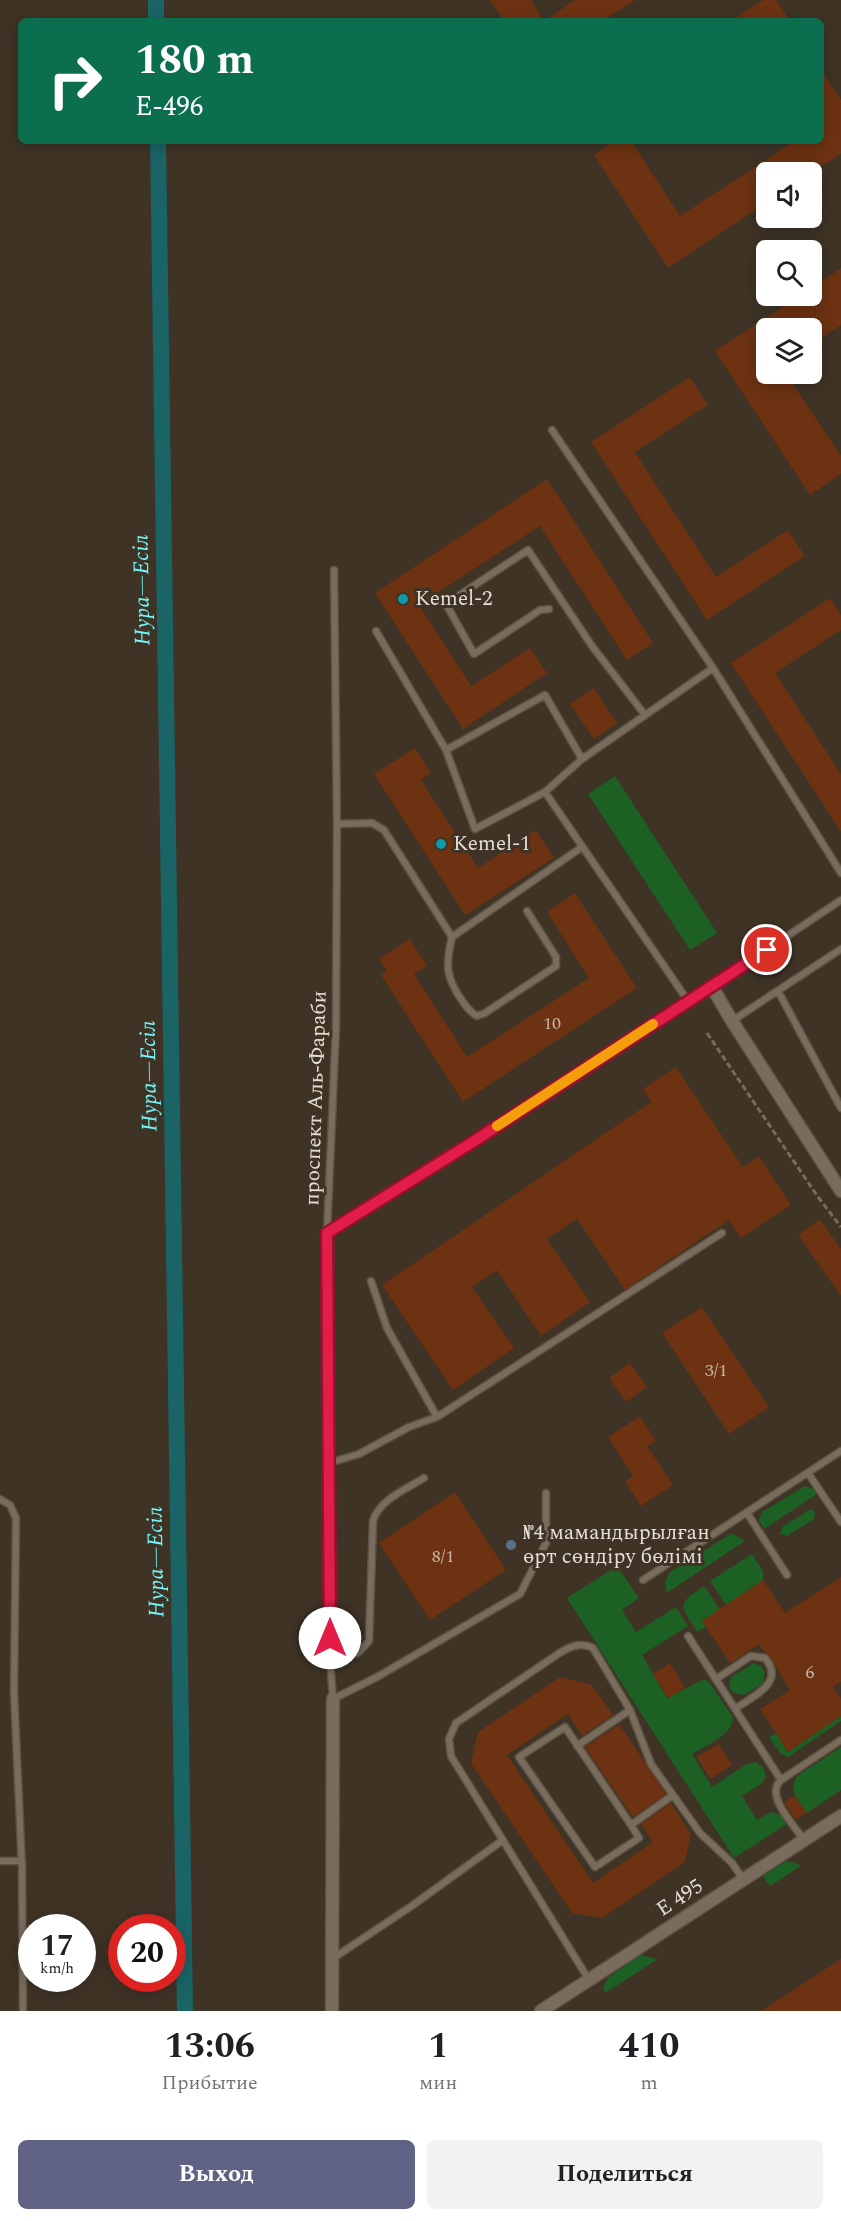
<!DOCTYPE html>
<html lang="ru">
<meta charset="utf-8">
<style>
:root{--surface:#fff;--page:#f2f2f2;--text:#202124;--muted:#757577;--accent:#5f6185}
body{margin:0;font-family:Spectral,serif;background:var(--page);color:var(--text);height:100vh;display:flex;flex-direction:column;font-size:22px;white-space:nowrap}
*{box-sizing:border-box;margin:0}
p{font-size:20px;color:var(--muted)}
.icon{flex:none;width:33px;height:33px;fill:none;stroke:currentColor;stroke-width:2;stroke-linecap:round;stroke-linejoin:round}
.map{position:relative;height:2011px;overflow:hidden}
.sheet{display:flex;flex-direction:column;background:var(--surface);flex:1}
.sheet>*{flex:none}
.top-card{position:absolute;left:18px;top:18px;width:806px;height:126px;border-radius:9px;box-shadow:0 3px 15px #0003;background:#0b6e4f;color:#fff;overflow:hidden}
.fabs{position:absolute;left:756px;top:162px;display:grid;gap:12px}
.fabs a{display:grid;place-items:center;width:66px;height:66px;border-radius:9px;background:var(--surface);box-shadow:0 3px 15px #0003;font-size:30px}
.speed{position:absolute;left:18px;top:1914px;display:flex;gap:12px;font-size:30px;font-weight:700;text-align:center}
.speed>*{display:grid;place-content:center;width:78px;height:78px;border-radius:50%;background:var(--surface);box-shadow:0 3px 15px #0003;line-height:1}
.speed small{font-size:15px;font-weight:400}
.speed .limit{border:9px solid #d22;background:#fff;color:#111}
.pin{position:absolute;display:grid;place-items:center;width:51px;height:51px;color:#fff;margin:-26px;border:3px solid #fff;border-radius:50%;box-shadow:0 2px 6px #0007}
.me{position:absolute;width:66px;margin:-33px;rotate:0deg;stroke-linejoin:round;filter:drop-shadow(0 0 4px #0008)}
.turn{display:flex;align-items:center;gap:21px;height:126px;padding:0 18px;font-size:27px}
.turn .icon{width:78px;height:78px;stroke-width:2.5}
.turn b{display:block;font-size:42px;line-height:51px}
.eta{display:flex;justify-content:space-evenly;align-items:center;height:102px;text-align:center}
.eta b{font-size:36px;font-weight:700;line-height:42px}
.button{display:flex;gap:12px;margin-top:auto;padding:12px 18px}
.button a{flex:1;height:69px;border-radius:9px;background:var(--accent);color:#fff;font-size:24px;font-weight:700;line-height:69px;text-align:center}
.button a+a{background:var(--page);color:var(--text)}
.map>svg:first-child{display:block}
.green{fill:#1d6023}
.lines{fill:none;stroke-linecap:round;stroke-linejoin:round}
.canal{stroke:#1a6466;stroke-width:16}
.building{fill:#6c3212}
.lane-casing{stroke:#5b5245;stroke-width:9}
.street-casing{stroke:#5b5245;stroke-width:15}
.path{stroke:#756c5f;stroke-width:3;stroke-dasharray:6 3;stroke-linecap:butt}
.lane{stroke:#796c5c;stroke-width:6}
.street{stroke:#796c5c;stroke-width:12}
.route-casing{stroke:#92132f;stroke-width:15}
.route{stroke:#e11d48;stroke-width:10}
.slow{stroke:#f59e0b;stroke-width:10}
.culture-dot{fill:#0f9aa8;stroke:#3e3325;stroke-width:2}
.service-dot{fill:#5c6f8a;stroke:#3e3325;stroke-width:2}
.labels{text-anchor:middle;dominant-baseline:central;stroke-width:6;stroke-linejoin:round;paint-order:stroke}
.number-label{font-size:18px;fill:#c8b4a5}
.poi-label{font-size:21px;fill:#e6dfd6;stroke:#3e3325;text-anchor:start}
.street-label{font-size:21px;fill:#e6dfd6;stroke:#3e3325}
.water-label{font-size:22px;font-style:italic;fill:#71f7fb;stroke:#3e3325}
</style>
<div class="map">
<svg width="841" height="2011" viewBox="0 0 841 2011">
<rect width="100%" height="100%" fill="#3e3325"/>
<path class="green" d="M 615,776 L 717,933 L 690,950 L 588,794 Z
M 805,1486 L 814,1489 L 817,1494 L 764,1529 L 759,1520 L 762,1512 Z
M 811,1509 L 815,1512 L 814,1519 L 787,1536 L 780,1534 L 782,1527 Z
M 732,1533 L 745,1541 L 667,1593 L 665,1582 L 670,1572 Z
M 752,1554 L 763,1571 L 763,1580 L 726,1605 L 710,1581 Z
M 617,1566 L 639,1598 L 622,1610 L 636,1632 L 676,1607 L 688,1626 L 642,1655 L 667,1698 L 704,1679 L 709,1682 L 733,1717 C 734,1735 705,1745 692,1754 L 712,1787 L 747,1764 L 756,1762 L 764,1768 L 766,1778 L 761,1784 L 742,1796 L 757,1820 L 771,1812 L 781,1815 L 787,1824 L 734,1858 L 567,1598 Z
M 704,1586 L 720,1609 L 702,1621 L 706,1627 L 697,1632 C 681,1605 675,1605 704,1586 Z
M 754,1663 L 761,1666 L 765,1672 L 763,1683 L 744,1695 L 733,1693 L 729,1687 L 731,1677 Z
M 841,1716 L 841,1721 L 788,1757 L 781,1754 L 769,1737 L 776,1733 L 788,1752 Z
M 841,1747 L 841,1790 L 807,1813 C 798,1801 788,1791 797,1776 Z
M 786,1861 L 802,1865 L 770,1886 L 763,1876 Z
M 640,1955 L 658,1959 L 605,1993 L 603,1987 L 609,1977 Z"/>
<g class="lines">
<path class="canal" d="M 156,0 L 156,21
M 158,141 L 185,2011"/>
</g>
<path class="building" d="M 490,0 L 531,0 L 544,21 L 575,0 L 635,0 L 603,21 L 504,21 Z
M 763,0 L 776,0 L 790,21 L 731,21 Z
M 820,68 L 841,100 L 841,154 L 813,172 L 766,172 L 766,203 L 668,268 L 594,155 L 615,141 L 631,141 L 680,216 L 795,141 L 820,141 Z
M 841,268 L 841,325 L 812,344 L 812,328 L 766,328 L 766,374 L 786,374 L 841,456 L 841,474 L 810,495 L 715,351 L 800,296 L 812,296 L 812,288 Z
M 690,377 L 708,405 L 635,452 L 716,577 L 788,530 L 805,556 L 707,620 L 591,442 Z
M 547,479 L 653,643 L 627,660 L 540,526 L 419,605 L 471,686 L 530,648 L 547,673 L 463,729 L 375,593 Z
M 830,598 L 841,615 L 841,630 L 775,673 L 841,774 L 841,832 L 731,663 Z
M 594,688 L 617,723 L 594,739 L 570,704 Z
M 415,748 L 431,773 L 421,780 L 478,868 L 536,830 L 554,858 L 465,915 L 374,774 Z
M 575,893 L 637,988 L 463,1102 L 381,975 L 387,971 L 379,959 L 410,939 L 427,966 L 414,974 L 467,1057 L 589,978 L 547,912 Z
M 676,1067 L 743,1167 L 759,1156 L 791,1205 L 741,1238 L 729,1220 L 625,1290 L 577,1219 L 547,1239 L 590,1302 L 541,1336 L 497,1270 L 472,1287 L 514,1348 L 453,1390 L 382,1285 L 651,1102 L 643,1089 Z
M 820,1219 L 841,1249 L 841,1296 L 798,1235 Z
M 702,1307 L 769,1407 L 729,1434 L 662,1333 Z
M 630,1363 L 647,1387 L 626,1402 L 609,1378 Z
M 640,1416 L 656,1441 L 647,1446 L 673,1485 L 641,1506 L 625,1481 L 633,1476 L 608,1437 Z
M 455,1492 L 506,1570 L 430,1620 L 379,1543 Z
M 841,1577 L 841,1682 L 833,1687 L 841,1699 L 841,1716 L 788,1752 L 760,1709 L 790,1690 L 769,1655 L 765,1653 L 759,1644 L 730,1663 L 702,1621 L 763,1580 L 785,1613 Z
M 670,1663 L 685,1688 L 668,1698 L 653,1674 Z
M 560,1677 L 592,1685 L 613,1715 L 582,1736 L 568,1714 L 507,1755 L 593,1883 L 653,1842 L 641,1824 L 671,1803 L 691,1834 L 685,1862 L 602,1918 L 572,1913 L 471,1763 L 478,1732 Z
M 619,1724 L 666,1794 L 633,1817 L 585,1747 Z
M 719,1744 L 732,1765 L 710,1779 L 697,1757 Z
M 795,1796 L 807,1813 L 796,1820 L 784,1802 Z
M 841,1959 L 841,2011 L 761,2011 Z"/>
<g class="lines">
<g class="lane-casing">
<path id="lane" d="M 552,430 L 713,668 L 841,873
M 334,570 L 337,824 L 336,1027 L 327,1233 L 330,1660 L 333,1699 L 377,1677 L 520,1594 L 546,1543 L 546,1493
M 549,609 L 540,610 L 474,654 L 446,604 L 528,550 L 592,646 L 645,715
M 376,631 L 446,750 L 475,829 L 545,792 L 688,1001
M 446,750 L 545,695 L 582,759
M 545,792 L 582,759 L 713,668
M 337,824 L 372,823 L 384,830 L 452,937
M 527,911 L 556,957 L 556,966 L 485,1013 L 477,1016 C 470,1012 467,1008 463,1002 C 446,978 445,966 452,937 L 582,847
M 778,991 L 841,1108
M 732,1021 L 841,949
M 327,1233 C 500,1125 672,1014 841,900
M 371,1281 L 387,1328 L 437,1417
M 329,1463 L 359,1454 L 409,1427 L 437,1417 L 722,1233
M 808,1473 L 841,1522
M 0,1499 L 10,1505 L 16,1518 L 14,1693 L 22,1867 L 23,2011
M 747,1513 L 787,1575
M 643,1580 L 841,1451
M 688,1636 L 781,1780
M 330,1660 L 358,1653 L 369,1641 L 373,1521 C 379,1500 406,1489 424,1478
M 716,1679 L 751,1656 L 765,1658 C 786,1683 753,1696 735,1709
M 577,1746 L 630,1710 L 651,1764 L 673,1795
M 631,1825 L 565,1727 L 519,1757 L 595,1867 L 639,1838 L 631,1825 L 673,1795 L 700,1833 L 732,1863 L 743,1879
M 804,1840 C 794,1825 764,1795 781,1780 L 841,1740
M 0,1861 L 22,1861
M 332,1959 L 413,1905 L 503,1840
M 589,1980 L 451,1756 L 449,1739 L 456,1723 L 561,1652 C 572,1646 581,1642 593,1648 L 630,1710"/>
</g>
<g class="street-casing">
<path id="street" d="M 712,987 L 732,1021 L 841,1191
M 332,2011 L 333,1699
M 541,2011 L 841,1816"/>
</g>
<path class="path" d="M 707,1033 L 818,1197 L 841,1227"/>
<use href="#lane" class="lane"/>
<use href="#street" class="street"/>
</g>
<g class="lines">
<g class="route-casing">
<path id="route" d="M 330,1638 L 327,1233 L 476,1140 L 767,950"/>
</g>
<use href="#route" class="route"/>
<path class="slow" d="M 497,1126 L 653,1024"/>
</g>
<g class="culture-dot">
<circle cx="403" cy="599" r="6"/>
<circle cx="441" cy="844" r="6"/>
</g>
<circle class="service-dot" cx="511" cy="1545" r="6"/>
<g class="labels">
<g class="number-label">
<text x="552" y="1023">10</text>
<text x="716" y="1370">3/1</text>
<text x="443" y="1556">8/1</text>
<text x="810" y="1672">6</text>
</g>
<g class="poi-label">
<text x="415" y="599">Kemel-2</text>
<text x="453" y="844">Kemel-1</text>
<text x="523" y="1533">№4 мамандырылған<tspan x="523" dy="24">өрт сөндіру бөлімі</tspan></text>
</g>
<g class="street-label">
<text transform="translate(316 1098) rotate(-88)">проспект Аль-Фараби</text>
<text transform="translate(680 1898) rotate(-33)">E 495</text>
</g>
<g class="water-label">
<text transform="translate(142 590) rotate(-91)">Нура—Есіл</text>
<text transform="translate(149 1076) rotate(-91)">Нура—Есіл</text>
<text transform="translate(156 1562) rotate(-91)">Нура—Есіл</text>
</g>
</g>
</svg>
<div class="fabs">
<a><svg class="icon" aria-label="sound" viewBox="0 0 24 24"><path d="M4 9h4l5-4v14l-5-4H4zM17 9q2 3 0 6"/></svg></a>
<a><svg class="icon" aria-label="search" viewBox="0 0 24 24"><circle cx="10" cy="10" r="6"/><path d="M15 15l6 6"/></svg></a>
<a><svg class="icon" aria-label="layers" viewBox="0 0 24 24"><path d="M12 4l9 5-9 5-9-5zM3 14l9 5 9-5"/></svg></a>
</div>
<div class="speed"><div>17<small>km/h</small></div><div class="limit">20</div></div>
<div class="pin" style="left:767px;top:950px;background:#d93025"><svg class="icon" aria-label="arrive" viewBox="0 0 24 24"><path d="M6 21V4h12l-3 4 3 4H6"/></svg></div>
<svg class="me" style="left:330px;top:1638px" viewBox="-20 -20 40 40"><circle r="19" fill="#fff"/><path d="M0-13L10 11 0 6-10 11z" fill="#e11d48"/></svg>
<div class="top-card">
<div class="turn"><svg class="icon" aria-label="right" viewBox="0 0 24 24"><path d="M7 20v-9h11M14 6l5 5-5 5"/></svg><div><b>180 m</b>E-496</div></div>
</div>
</div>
<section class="sheet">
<div class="eta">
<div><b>13:06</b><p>Прибытие</p></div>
<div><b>1</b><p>мин</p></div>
<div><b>410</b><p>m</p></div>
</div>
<div class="button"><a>Выход</a><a>Поделиться</a></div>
</section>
